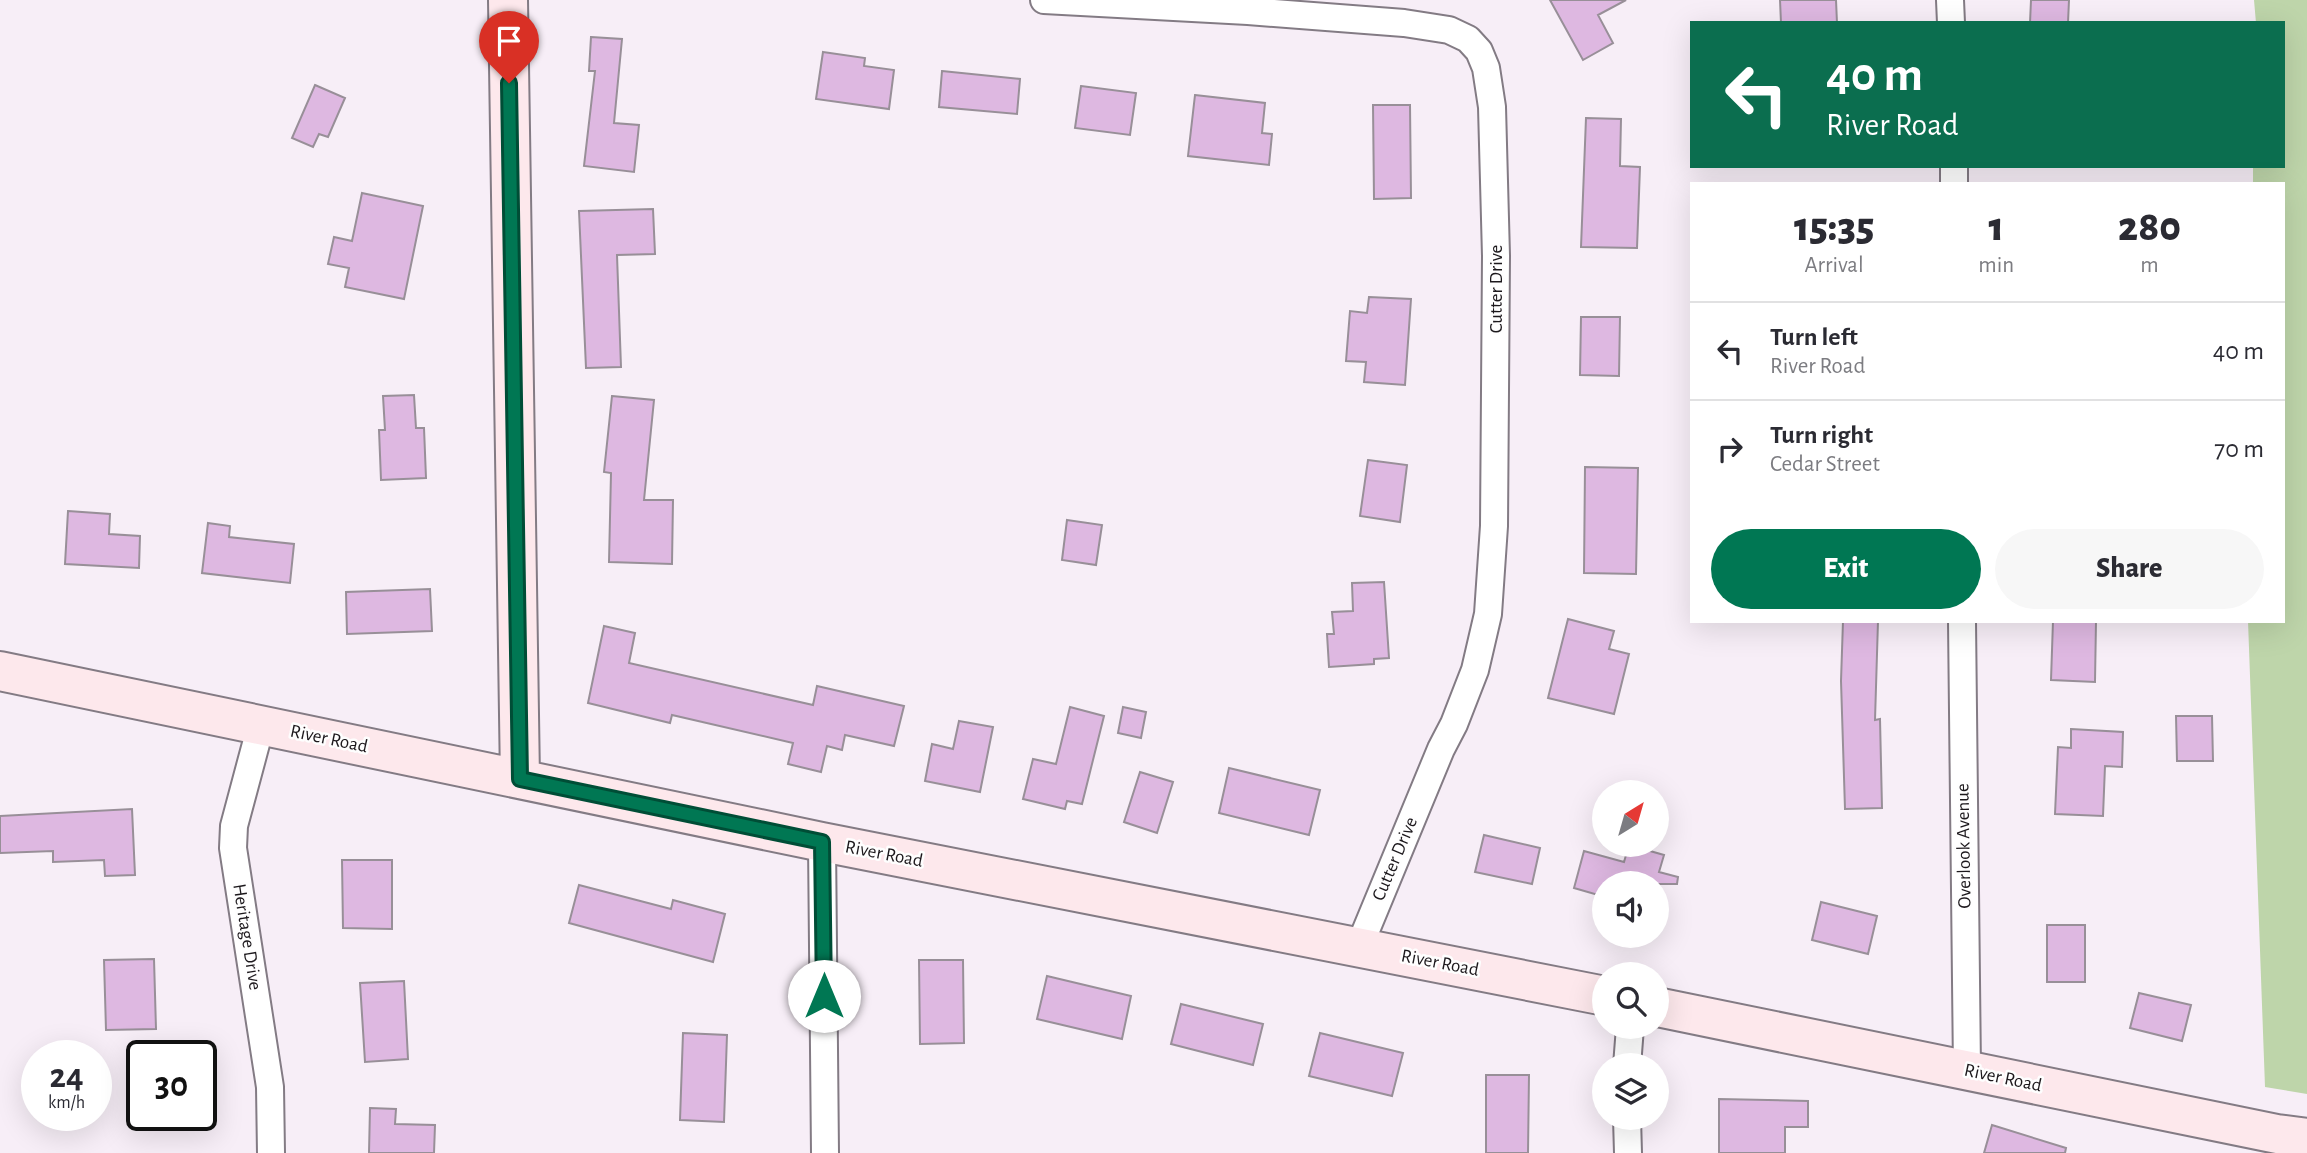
<!DOCTYPE html>
<style>
:root{--surface:#fff;--page:#f7f7f7;--text:#2b2b33;--muted:#7c7c81;--line:#e1e1e2;--accent:#007753}
body{margin:0;font-family:"Alegreya Sans",sans-serif;background:var(--page);color:var(--text);height:100vh;display:flex;flex-direction:column;font-size:26px;white-space:nowrap}
*{box-sizing:border-box;margin:0}
p{font-size:23px;color:var(--muted)}
.icon{flex:none;width:38px;height:38px;fill:none;stroke:currentColor;stroke-width:2;stroke-linecap:round;stroke-linejoin:round}
.map{position:relative;flex:1;overflow:hidden}
.drawer{position:absolute;left:1690px;top:182px;width:595px;height:441px;display:flex;flex-direction:column;background:var(--surface);border-radius:0px;box-shadow:0 7px 28px #0002}
.drawer>*{flex:none}
.guide{position:absolute;left:1690px;top:21px;width:595px;height:147px;border-radius:0px;box-shadow:0 7px 28px #0002;background:#0b6e4f;color:#fff;overflow:hidden}
.needle{width:46px;rotate:37deg}
.tools{position:absolute;left:1592px;top:780px;display:grid;gap:14px}
.tools a{display:grid;place-items:center;width:77px;height:77px;border-radius:50%;background:var(--surface);box-shadow:0 7px 28px #0002;font-size:35px}
.speed{position:absolute;left:21px;top:1040px;display:flex;gap:14px;font-size:35px;font-weight:700;text-align:center}
.speed>*{display:grid;place-content:center;width:91px;height:91px;border-radius:50%;background:var(--surface);box-shadow:0 7px 28px #0002;line-height:1}
.speed small{font-size:18px;font-weight:400}
.speed .limit{border:4px solid #111;border-radius:10px;background:#fff;color:#111}
.pin{position:absolute;display:grid;place-items:center;width:60px;height:60px;color:#fff;margin:-72px -30px;border-radius:50% 50% 50% 0;rotate:-45deg;box-shadow:0 0 7px #0007}
.pin .icon{rotate:45deg}
.me{position:absolute;width:77px;margin:-38px;rotate:0deg;stroke-linejoin:round;filter:drop-shadow(0 0 5px #0008)}
.turn{display:flex;align-items:center;gap:24px;height:147px;padding:0 21px;font-size:32px}
.turn .icon{width:91px;height:91px;stroke-width:2.5}
.turn b{display:block;font-size:49px;line-height:60px}
.eta{display:flex;justify-content:space-evenly;align-items:center;height:119px;text-align:center}
.eta b{font-size:42px;font-weight:800;line-height:49px}
.primary-button{display:flex;gap:14px;margin-top:auto;padding:14px 21px}
.primary-button a{flex:1;height:80px;border-radius:42px;background:var(--accent);color:#fff;font-size:28px;font-weight:800;line-height:80px;text-align:center}
.primary-button a+a{background:var(--page);color:var(--text)}
ul{padding:0;list-style:none}
li{display:flex;align-items:center;gap:21px;height:98px;padding:0 21px;border-top:2px solid var(--line)}
li div{flex:1}
li b{display:block;font-size:26px}
li em{font-style:normal}
.map>svg:first-child{display:block}
.green{fill:#bed5aa}
.building{fill:#deb8e1;stroke:#988f98;stroke-width:2}
.lines{fill:none;stroke-linecap:round;stroke-linejoin:round}
.street-casing{stroke:#837b84;stroke-width:30}
.secondary-casing{stroke:#837b84;stroke-width:42}
.street{stroke:#fff;stroke-width:26}
.secondary{stroke:#fde8ec;stroke-width:38}
.route-casing{stroke:#004d36;stroke-width:18}
.route{stroke:#007753;stroke-width:12}
.labels{text-anchor:middle;dominant-baseline:central;stroke-width:5;stroke-linejoin:round;paint-order:stroke}
.street-label{font-size:19px;fill:#1c181c;stroke:#fefefe}
</style>
<div class="map">
<svg width="2307" height="1153" viewBox="0 0 2307 1153">
<rect width="100%" height="100%" fill="#f7eef7"/>
<path class="green" d="M 2254,0 L 2307,0 L 2307,1094 L 2265,1087 L 2248,621 L 2284,621 L 2284,184 L 2253,184 L 2253,166 L 2284,166 L 2284,23 L 2256,23 Z"/>
<path class="building" d="M 1550,0 L 1626,0 L 1598,15 L 1613,43 L 1583,60 Z
M 1780,0 L 1836,0 L 1837,23 L 1781,23 Z
M 2031,0 L 2069,0 L 2068,23 L 2030,23 Z
M 591,37 L 622,39 L 614,123 L 639,125 L 634,172 L 584,166 L 595,71 L 589,71 Z
M 823,52 L 865,58 L 864,66 L 894,70 L 889,109 L 816,99 Z
M 942,71 L 1020,79 L 1017,114 L 939,107 Z
M 315,85 L 345,98 L 328,137 L 319,134 L 313,147 L 292,138 Z
M 1081,86 L 1136,93 L 1130,135 L 1075,128 Z
M 1195,95 L 1265,103 L 1262,133 L 1272,134 L 1269,165 L 1188,156 Z
M 1373,105 L 1410,105 L 1411,198 L 1374,199 Z
M 1586,118 L 1621,119 L 1620,166 L 1640,167 L 1637,248 L 1581,247 Z
M 362,193 L 423,206 L 404,299 L 345,287 L 349,268 L 328,264 L 334,237 L 352,241 Z
M 653,209 L 655,254 L 617,255 L 621,367 L 586,368 L 579,211 Z
M 1369,297 L 1411,299 L 1405,385 L 1364,382 L 1366,362 L 1346,361 L 1350,311 L 1367,313 Z
M 1581,317 L 1620,317 L 1619,376 L 1580,375 Z
M 414,395 L 416,428 L 424,428 L 426,478 L 381,480 L 379,430 L 385,430 L 383,396 Z
M 612,396 L 654,400 L 644,500 L 673,500 L 672,564 L 609,562 L 611,473 L 604,472 Z
M 1368,460 L 1407,465 L 1400,522 L 1360,516 Z
M 1585,467 L 1638,468 L 1636,574 L 1584,573 Z
M 68,511 L 110,514 L 109,534 L 140,536 L 139,568 L 65,564 Z
M 1067,520 L 1102,525 L 1096,565 L 1062,560 Z
M 208,523 L 230,526 L 229,537 L 294,544 L 290,583 L 202,573 Z
M 1384,582 L 1389,658 L 1374,659 L 1374,664 L 1329,667 L 1327,634 L 1334,634 L 1332,612 L 1353,611 L 1352,583 Z
M 430,589 L 432,631 L 347,634 L 346,592 Z
M 1568,619 L 1614,631 L 1609,649 L 1629,654 L 1614,714 L 1548,698 Z
M 1843,621 L 1878,621 L 1875,720 L 1880,719 L 1882,808 L 1845,809 L 1841,681 Z
M 2053,621 L 2096,621 L 2095,682 L 2051,680 Z
M 604,626 L 635,633 L 629,663 L 813,705 L 817,686 L 904,706 L 894,746 L 845,735 L 842,750 L 827,746 L 821,772 L 788,764 L 793,743 L 672,715 L 670,723 L 588,703 Z
M 1070,707 L 1104,716 L 1082,804 L 1067,801 L 1065,809 L 1023,799 L 1033,759 L 1056,764 Z
M 1123,707 L 1146,712 L 1141,738 L 1118,733 Z
M 2176,716 L 2212,716 L 2213,761 L 2177,761 Z
M 959,721 L 993,727 L 980,792 L 925,781 L 932,744 L 953,749 Z
M 2071,729 L 2123,732 L 2122,767 L 2105,766 L 2103,816 L 2055,814 L 2058,747 L 2071,748 Z
M 1229,768 L 1320,790 L 1309,835 L 1219,813 Z
M 1140,772 L 1173,782 L 1157,833 L 1124,822 Z
M 132,809 L 135,875 L 105,876 L 104,860 L 53,862 L 53,851 L 0,853 L 0,816 Z
M 1484,835 L 1540,848 L 1532,884 L 1475,872 Z
M 1629,845 L 1664,855 L 1659,872 L 1678,877 L 1677,884 L 1605,884 L 1605,897 L 1574,888 L 1584,851 L 1624,862 Z
M 342,860 L 392,860 L 392,929 L 343,928 Z
M 579,885 L 671,909 L 673,900 L 725,914 L 713,962 L 569,923 Z
M 1821,902 L 1877,916 L 1868,954 L 1812,940 Z
M 2047,925 L 2085,925 L 2085,982 L 2047,982 Z
M 154,959 L 156,1029 L 106,1030 L 104,960 Z
M 919,960 L 963,960 L 964,1043 L 920,1044 Z
M 1047,976 L 1131,996 L 1122,1039 L 1037,1019 Z
M 404,981 L 408,1059 L 365,1062 L 360,983 Z
M 2139,993 L 2191,1005 L 2182,1041 L 2130,1028 Z
M 1181,1004 L 1263,1024 L 1253,1065 L 1171,1044 Z
M 683,1033 L 727,1035 L 724,1122 L 680,1120 Z
M 1320,1033 L 1403,1053 L 1392,1096 L 1309,1076 Z
M 1486,1075 L 1529,1075 L 1528,1153 L 1486,1153 Z
M 1719,1099 L 1808,1101 L 1808,1127 L 1785,1127 L 1785,1153 L 1719,1153 Z
M 370,1108 L 396,1109 L 395,1124 L 435,1125 L 434,1153 L 369,1153 Z
M 1992,1125 L 2066,1148 L 2065,1153 L 1984,1153 Z"/>
<g class="lines">
<g class="street-casing">
<path id="street" d="M 1044,0 L 1248,11 L 1404,23 L 1449,30 L 1468,39 L 1479,51 L 1486,68 L 1492,107 L 1496,256 L 1494,526 L 1488,614 L 1475,670 L 1454,724 L 1441,749 L 1359,947
M 1950,0 L 1951,23
M 1954,166 L 1954,184
M 1962,621 L 1967,1070
M 261,725 L 234,826 L 233,848 L 270,1087 L 271,1153
M 822,842 L 825,1153
M 1627,1066 L 1630,1027
M 1627,1118 L 1628,1153"/>
</g>
<g class="secondary-casing">
<path id="secondary" d="M 508,0 L 520,779
M 0,671 L 822,842 L 1605,996
M 1657,1007 L 2277,1134 L 2307,1138"/>
</g>
<use href="#street" class="street"/>
<use href="#secondary" class="secondary"/>
</g>
<g class="lines">
<g class="route-casing">
<path id="route" d="M 509,83 L 520,779 L 822,842 L 824,996"/>
</g>
<use href="#route" class="route"/>
</g>
<g class="labels">
<g class="street-label">
<text transform="translate(1496 289) rotate(-90)">Cutter Drive</text>
<text transform="translate(329 739) rotate(12)">River Road</text>
<text transform="translate(1964 846) rotate(-91)">Overlook Avenue</text>
<text transform="translate(884 854) rotate(11)">River Road</text>
<text transform="translate(1395 859) rotate(-67)">Cutter Drive</text>
<text transform="translate(247 937) rotate(81)">Heritage Drive</text>
<text transform="translate(1440 963) rotate(11)">River Road</text>
<text transform="translate(2003 1078) rotate(12)">River Road</text>
</g>
</g>
</svg>
<div class="tools">
<a><svg class="needle" viewBox="-14 -14 28 28"><path d="M0-13l5 13h-10z" fill="#e53935"/><path d="M0 13l5-13h-10z" fill="#7c7c81"/></svg></a>
<a><svg class="icon" aria-label="sound" viewBox="0 0 24 24"><path d="M4 9h4l5-4v14l-5-4H4zM17 9q2 3 0 6"/></svg></a>
<a><svg class="icon" aria-label="search" viewBox="0 0 24 24"><circle cx="10" cy="10" r="6"/><path d="M15 15l6 6"/></svg></a>
<a><svg class="icon" aria-label="layers" viewBox="0 0 24 24"><path d="M12 4l9 5-9 5-9-5zM3 14l9 5 9-5"/></svg></a>
</div>
<div class="speed"><div>24<small>km/h</small></div><div class="limit">30</div></div>
<div class="pin" style="left:509px;top:83px;background:#d93025"><svg class="icon" aria-label="arrive" viewBox="0 0 24 24"><path d="M6 21V4h12l-3 4 3 4H6"/></svg></div>
<svg class="me" style="left:824px;top:996px" viewBox="-20 -20 40 40"><circle r="19" fill="#fff"/><path d="M0-13L10 11 0 6-10 11z" fill="#007753"/></svg>
<div class="guide">
<div class="turn"><svg class="icon" aria-label="left" viewBox="0 0 24 24"><path d="M17 20v-9H6M10 6l-5 5 5 5"/></svg><div><b>40 m</b>River Road</div></div>
</div>
<section class="drawer">
<div class="eta">
<div><b>15:35</b><p>Arrival</p></div>
<div><b>1</b><p>min</p></div>
<div><b>280</b><p>m</p></div>
</div>
<ul>
<li><svg class="icon" aria-label="left" viewBox="0 0 24 24"><path d="M17 20v-9H6M10 6l-5 5 5 5"/></svg><div><b>Turn left</b><p>River Road</p></div><em>40 m</em></li>
<li><svg class="icon" aria-label="right" viewBox="0 0 24 24"><path d="M7 20v-9h11M14 6l5 5-5 5"/></svg><div><b>Turn right</b><p>Cedar Street</p></div><em>70 m</em></li>
</ul>
<div class="primary-button"><a>Exit</a><a>Share</a></div>
</section>
</div>
